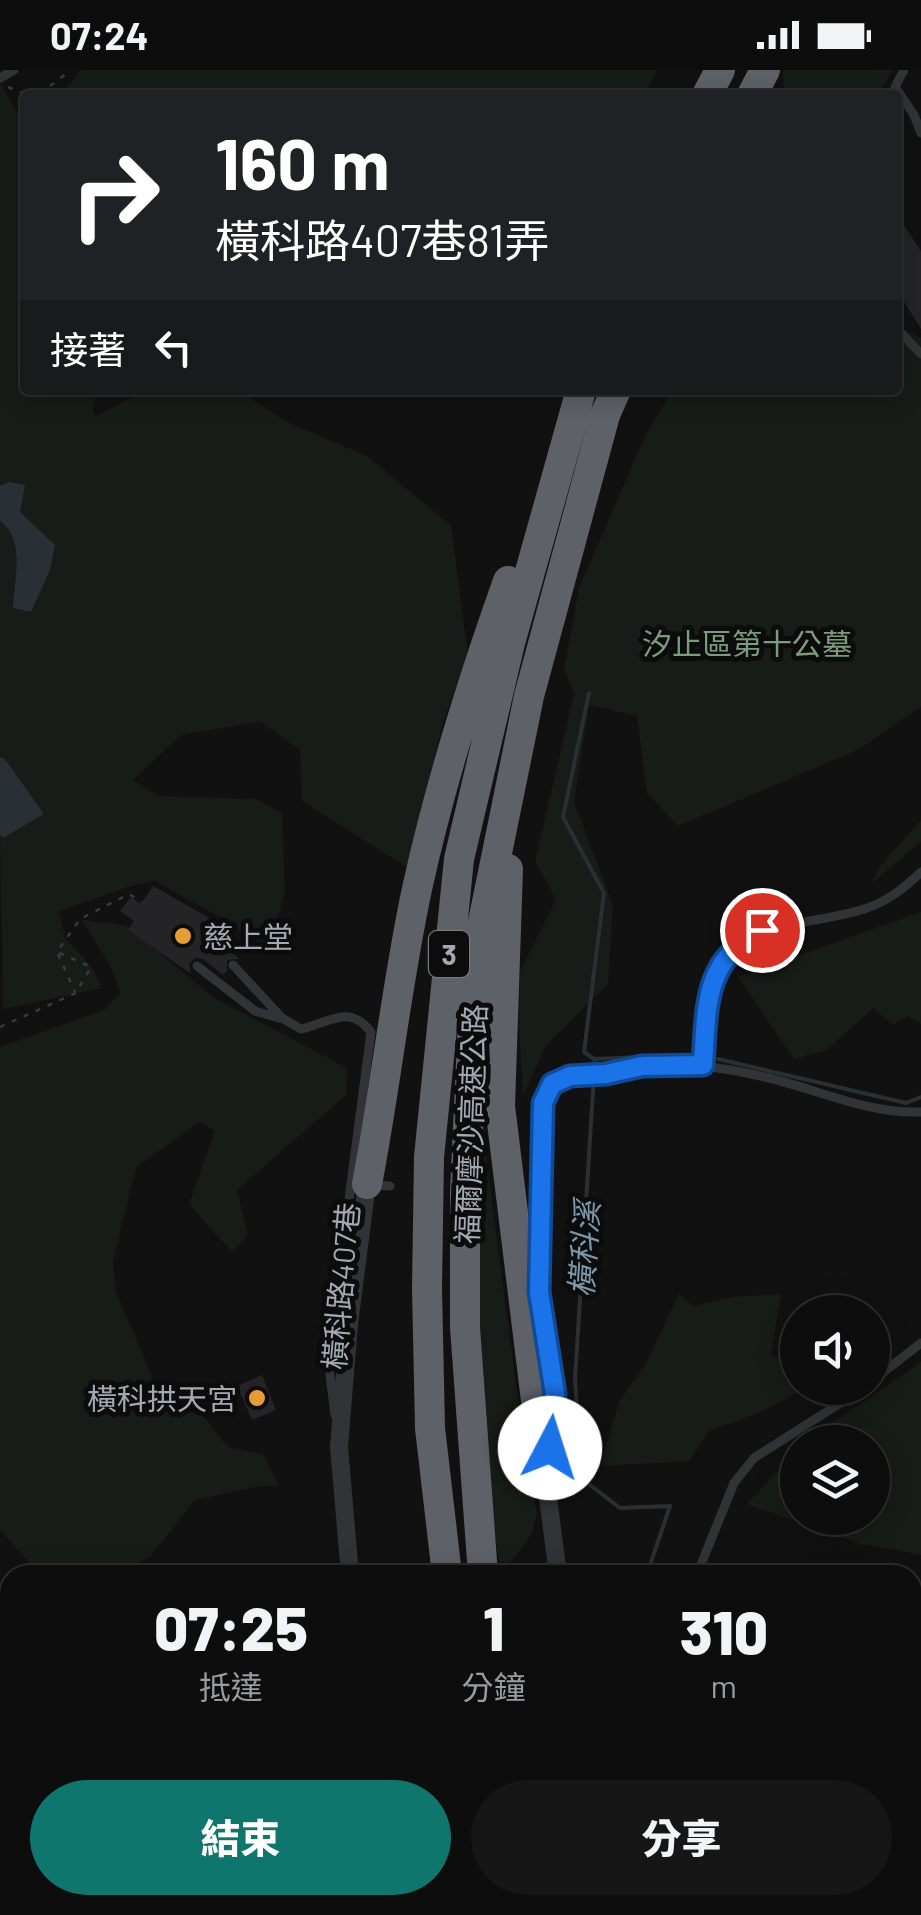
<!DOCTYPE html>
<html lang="zh-TW">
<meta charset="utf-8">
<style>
:root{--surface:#0d0d0e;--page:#161617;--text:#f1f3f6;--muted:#9a9c9e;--line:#2d2d2e;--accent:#0f766e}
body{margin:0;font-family:Barlow,"Noto Sans TC",sans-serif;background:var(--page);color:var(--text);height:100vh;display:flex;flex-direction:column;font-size:38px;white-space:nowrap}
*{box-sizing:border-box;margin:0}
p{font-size:32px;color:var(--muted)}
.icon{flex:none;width:55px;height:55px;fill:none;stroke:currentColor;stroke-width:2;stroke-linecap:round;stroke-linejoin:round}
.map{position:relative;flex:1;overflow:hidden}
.side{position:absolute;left:0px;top:1495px;width:922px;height:350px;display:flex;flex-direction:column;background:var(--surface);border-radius:30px 30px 0 0;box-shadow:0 5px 25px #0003,0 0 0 2px var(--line)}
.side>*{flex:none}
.hud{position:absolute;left:20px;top:20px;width:882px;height:305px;border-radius:10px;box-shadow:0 5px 25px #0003,0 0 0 2px var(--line);background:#202124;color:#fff;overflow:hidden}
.fabs{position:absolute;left:780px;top:1225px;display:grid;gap:20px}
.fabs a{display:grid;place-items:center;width:110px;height:110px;border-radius:50%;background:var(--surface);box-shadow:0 5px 25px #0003,0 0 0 2px var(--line);font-size:50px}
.pin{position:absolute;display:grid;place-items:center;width:85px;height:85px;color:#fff;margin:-42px;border:5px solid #fff;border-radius:50%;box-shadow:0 2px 10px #0007}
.me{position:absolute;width:110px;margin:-55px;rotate:5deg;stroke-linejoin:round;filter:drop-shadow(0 0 8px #0008)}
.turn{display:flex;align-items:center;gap:35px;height:210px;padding:0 30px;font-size:45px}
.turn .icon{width:130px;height:130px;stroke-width:2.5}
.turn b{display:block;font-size:70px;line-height:85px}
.then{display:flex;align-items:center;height:95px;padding:0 30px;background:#0003;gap:20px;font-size:38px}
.eta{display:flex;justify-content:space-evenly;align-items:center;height:170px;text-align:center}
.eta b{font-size:60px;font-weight:800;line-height:70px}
.cta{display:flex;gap:20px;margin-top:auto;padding:20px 30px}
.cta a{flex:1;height:115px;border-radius:60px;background:var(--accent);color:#fff;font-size:40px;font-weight:800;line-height:115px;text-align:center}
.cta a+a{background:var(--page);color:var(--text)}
.status{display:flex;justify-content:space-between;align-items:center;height:70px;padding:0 50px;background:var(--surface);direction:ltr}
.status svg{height:28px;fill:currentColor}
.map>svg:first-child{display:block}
.green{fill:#171c18}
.water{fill:#283035}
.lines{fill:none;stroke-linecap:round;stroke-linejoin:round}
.stream{stroke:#283035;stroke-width:4}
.building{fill:#242426}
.path{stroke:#383a3e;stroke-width:2.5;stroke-dasharray:5 8;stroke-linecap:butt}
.lane{stroke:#323337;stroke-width:9}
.street{stroke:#323337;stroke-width:18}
.highway{stroke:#5e6167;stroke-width:30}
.route-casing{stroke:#114b97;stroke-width:25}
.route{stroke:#1a73e8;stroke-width:18}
.poi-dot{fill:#e59e36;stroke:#0c0c0d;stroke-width:4}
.labels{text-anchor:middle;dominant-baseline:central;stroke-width:10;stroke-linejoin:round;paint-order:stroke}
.shield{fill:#0c0c0d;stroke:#767980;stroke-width:2.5}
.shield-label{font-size:28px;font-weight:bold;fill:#a3a8b2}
.park-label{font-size:30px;fill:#7b9c7b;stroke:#0c0c0d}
.poi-label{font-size:30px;fill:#a3a8b2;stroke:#0c0c0d;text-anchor:start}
.street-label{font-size:30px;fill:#a3a8b2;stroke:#0c0c0d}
.water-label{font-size:32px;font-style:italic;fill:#7b98ab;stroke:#0c0c0d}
</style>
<div class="status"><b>07:24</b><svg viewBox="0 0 49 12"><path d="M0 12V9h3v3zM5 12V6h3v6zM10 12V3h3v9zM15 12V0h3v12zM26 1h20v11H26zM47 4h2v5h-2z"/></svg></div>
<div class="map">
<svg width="921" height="1845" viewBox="0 0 921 1845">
<rect width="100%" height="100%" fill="#111112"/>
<path class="green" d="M 81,0 L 657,0 L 645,25 L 60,25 Z
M 783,0 L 893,0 L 878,25 L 784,25 Z
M 0,13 L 25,56 L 25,320 L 98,320 L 93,338 L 95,347 L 145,320 L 237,320 L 289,353 L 367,386 L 451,455 L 468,585 L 443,652 L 408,798 L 302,731 L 300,680 L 260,652 L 181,665 L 133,710 L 158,726 L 257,729 L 282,743 L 285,824 L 268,879 L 227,851 L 155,811 L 134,815 L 59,841 L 65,868 L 91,896 L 102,918 L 3,939 L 0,765 L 3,768 L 44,744 L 5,689 L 0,687 L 0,451 L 9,458 L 17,470 L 20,442 L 9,412 L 0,416 Z
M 898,257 L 921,268 L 921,637 L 856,681 L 678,756 L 647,723 L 637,646 L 589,635 L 574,732 L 613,835 L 608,914 L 546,975 L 523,1026 L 519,957 L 520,902 L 556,830 L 535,791 L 574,624 L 564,599 L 579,518 L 645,366 L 673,320 L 898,320 Z
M 921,750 L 921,772 L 871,814 L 880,796 Z
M 921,842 L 921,954 L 908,946 L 893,955 L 873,938 L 827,980 L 794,989 L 738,907 Z
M 82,850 L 126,855 L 213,927 L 347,998 L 346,1025 L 237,1120 L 248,1165 L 232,1182 L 189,1134 L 215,1061 L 199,1052 L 136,1098 L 113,1191 L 116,1222 L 165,1336 L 203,1346 L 228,1377 L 264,1385 L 279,1416 L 260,1416 L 195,1430 L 150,1487 L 113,1505 L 40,1505 L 0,1460 L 0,977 L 104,940 L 120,923 L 112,899 Z
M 482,1010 L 486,1086 L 524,1376 L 537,1444 L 531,1465 L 510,1493 L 499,1492 C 473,1332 478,1170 482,1010 Z
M 679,1224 L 694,1236 L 732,1227 L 781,1224 L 771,1285 L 797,1297 L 798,1318 L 805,1318 L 761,1342 L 709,1361 L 689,1391 L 600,1396 L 619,1332 L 646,1293 Z
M 921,1292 L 921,1485 L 861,1474 L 747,1434 L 797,1380 L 798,1448 L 872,1448 L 872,1372 L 805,1372 Z
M 0,1587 L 10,1587 L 10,1641 L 0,1637 Z
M 921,1608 L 921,1845 L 651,1845 L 645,1835 L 912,1835 L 912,1609 Z"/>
<path class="water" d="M 9,412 L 25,415 L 20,442 L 55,475 L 50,500 L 31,542 L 13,538 C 14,509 26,470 0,451 L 0,416 Z
M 0,687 L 5,689 L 44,744 L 3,768 L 0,765 Z"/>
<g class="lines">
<path class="stream" d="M 589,623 L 563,747 L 604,823 L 584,982 L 594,989
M 718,989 L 906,1033 L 921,1027
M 648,1501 L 670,1436 L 620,1438 L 581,1408 L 575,1309 L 595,989 L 687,985
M 0,1571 L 10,1571"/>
</g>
<path class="building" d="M 898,146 L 921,181 L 921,259 L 898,222 Z
M 153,816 L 222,855 L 233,873 L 228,879 L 240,889 L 227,890 L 227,901 L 223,905 L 203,889 L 195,888 L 189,894 L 191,904 L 128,860 L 134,851 L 120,841 L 131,827 L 141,834 Z
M 262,1305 L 276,1340 L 252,1350 L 237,1316 Z"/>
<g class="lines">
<path class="path" d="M 8,17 L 24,24
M 26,25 L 46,19 L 71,0
M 58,884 L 75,922
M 0,957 L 76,923 L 91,897 L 57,882 L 80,849 L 129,824 L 142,832"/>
<path class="lane" d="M 904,0 L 895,17 L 914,45 L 921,63
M 0,8 L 14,0
M 898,260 L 921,284
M 233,895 L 282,948 L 301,959 C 329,953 349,933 371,962 L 333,1251 L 329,1298 L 335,1345
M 197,896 L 255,941 L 279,948
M 703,995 C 705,973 703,948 708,926 C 725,846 803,859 864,839 C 887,832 904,818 921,802
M 372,1115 L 390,1116
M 872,1311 L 921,1273
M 553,1360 L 555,1324 L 539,1223 L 543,1033 C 559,1000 574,1007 606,1004 C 618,1002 631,998 643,996 C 684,991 725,998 765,1007 C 817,1019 867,1044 921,1042
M 624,1505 L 700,1497 L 734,1413 L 754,1388 L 864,1318"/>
<path class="street" d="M 546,1412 L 558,1505
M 350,1505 L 339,1377 L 349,1254 L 367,1114
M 0,1551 L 10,1551
M 628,1835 L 633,1845"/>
<path class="highway" d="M 707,25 L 720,0
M 752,25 L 765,0
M 508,799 L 500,1036 L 546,1412
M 367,1114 C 386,1016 396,917 417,819 C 440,714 472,612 508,511
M 447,1505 L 430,1358 L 427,1218 L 429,1087 L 459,789 L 510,573 L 581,320
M 483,1505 L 465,1257 L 465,1123 L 476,886 L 529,626 L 605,345 L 616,320
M 502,1835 L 504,1845
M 538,1835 L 540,1845"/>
</g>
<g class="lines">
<g class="route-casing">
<path id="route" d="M 550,1378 L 555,1324 L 539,1222 L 543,1033 L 552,1014 L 570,1006 L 606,1004 L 642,996 L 703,995 C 707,936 703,890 762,860"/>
</g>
<use href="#route" class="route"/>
</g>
<g class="poi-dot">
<circle cx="183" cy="866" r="10"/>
<circle cx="257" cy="1328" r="10"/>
</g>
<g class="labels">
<rect class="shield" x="429" y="861" width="40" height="46" rx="8"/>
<g class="shield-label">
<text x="449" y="884">3</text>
</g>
<g class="park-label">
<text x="747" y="573">汐止區第十公墓</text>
</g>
<g class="poi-label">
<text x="203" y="866">慈上堂</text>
<text x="237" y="1328" text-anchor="end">橫科拱天宮</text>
</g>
<g class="street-label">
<text transform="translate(470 1054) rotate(-88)">福爾摩沙高速公路</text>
<text transform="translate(340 1216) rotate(-85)">橫科路407巷</text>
</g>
<g class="water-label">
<text transform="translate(583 1179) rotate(-86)">橫科溪</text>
</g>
</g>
</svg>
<div class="fabs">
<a><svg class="icon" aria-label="sound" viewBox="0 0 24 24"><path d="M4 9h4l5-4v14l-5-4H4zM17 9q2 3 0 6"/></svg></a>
<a><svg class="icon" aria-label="layers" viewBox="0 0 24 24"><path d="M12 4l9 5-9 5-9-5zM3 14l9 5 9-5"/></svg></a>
</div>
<div class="pin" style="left:762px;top:860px;background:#d93025"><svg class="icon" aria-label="arrive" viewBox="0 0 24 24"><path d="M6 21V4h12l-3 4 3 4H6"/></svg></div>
<svg class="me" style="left:550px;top:1378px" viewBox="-20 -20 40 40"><circle r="19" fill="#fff"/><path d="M0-13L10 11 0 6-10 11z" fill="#1a73e8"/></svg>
<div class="hud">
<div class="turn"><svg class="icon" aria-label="right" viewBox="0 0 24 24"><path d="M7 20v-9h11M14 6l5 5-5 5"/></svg><div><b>160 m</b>橫科路407巷81弄</div></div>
<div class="then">接著<svg class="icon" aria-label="left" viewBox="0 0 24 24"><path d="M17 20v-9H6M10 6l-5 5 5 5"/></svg></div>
</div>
<section class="side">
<div class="eta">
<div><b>07:25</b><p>抵達</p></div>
<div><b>1</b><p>分鐘</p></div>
<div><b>310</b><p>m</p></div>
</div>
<div class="cta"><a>結束</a><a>分享</a></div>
</section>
</div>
